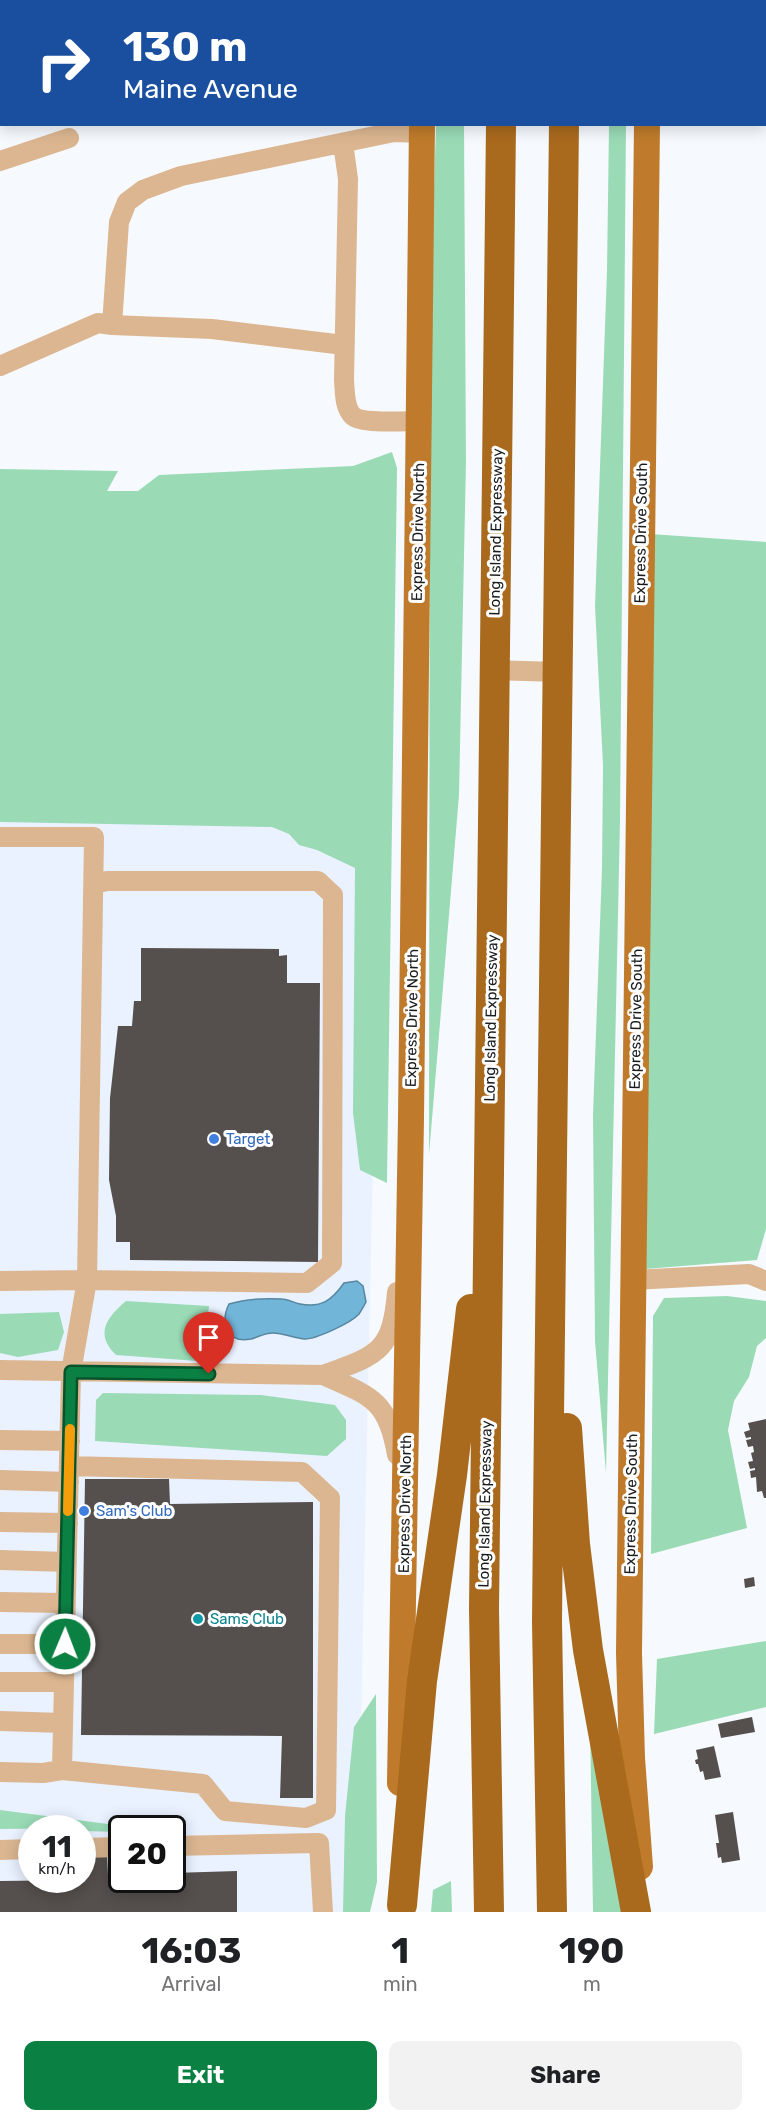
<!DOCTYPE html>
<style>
:root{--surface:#fff;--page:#f2f2f2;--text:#202124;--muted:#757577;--accent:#0b8043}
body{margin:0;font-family:Rubik,sans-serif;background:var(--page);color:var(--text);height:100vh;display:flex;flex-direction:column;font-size:22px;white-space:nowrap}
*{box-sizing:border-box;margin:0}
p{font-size:20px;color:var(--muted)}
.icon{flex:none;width:33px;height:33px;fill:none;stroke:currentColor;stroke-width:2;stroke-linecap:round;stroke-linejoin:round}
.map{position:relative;height:1912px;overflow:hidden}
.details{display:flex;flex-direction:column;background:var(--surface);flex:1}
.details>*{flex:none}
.guide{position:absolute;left:0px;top:0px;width:766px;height:126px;box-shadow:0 3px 15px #0003;background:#1a4fa0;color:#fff;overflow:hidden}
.speed{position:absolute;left:18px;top:1815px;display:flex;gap:12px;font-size:30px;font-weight:700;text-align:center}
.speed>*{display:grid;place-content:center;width:78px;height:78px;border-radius:50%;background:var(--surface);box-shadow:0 3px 15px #0003;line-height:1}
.speed small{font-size:15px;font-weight:400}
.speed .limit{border:3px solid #111;border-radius:9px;background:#fff;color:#111}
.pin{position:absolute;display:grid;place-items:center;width:51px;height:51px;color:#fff;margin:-62px -26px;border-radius:50% 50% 50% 0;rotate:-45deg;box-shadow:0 0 6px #0007}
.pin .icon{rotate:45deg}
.me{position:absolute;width:66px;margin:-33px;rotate:1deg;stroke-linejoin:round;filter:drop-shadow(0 0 4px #0008)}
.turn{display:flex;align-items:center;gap:21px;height:126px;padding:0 24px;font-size:27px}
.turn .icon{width:78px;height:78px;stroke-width:2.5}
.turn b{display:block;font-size:42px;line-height:51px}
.eta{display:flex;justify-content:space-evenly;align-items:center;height:102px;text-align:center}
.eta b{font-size:36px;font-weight:700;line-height:42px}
.cta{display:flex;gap:12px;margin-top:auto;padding:12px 24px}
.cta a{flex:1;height:69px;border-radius:12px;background:var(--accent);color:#fff;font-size:24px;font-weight:700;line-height:69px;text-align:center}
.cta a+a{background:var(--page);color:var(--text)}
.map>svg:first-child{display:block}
.built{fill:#eaf2ff;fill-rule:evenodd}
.green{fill:#9adbb6}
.water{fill:#71b5d9;stroke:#5787a1;stroke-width:1.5}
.building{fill:#55504d}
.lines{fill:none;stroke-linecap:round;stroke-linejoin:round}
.minor{stroke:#dcb691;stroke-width:20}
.major{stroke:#bf7b2b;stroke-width:26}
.highway{stroke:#a96a1e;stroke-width:30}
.route-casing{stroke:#07532c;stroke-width:15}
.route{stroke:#0b8043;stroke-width:10}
.slow{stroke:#f59e0b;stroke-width:10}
.shop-dot{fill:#3f7fe0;stroke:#fff;stroke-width:2}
.culture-dot{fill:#0f9aa8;stroke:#fff;stroke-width:2}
.labels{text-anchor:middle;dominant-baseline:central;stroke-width:6;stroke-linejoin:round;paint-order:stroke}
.street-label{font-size:15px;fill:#191b1d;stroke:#fff}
.shop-label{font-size:15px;fill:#366cbe;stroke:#fff;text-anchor:start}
.culture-label{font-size:15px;fill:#0d838f;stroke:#fff;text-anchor:start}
</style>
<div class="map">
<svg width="766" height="1912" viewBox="0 0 766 1912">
<rect width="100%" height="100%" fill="#f6fafe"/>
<path class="built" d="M 0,812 L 380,823 L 357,1912 L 0,1912 ZM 32,1828 L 82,1828 L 82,1880 L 32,1880 ZM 122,1828 L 172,1828 L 172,1880 L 122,1880 Z"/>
<path class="green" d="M 464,124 L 466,461 L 459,795 L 429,1155 L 430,322 L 436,125 Z
M 626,125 L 620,821 L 606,1473 L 595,1341 L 593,1115 L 602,868 L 603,765 L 595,606 L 607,271 L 609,125 Z
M 392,452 L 397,468 L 387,1183 L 360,1170 L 353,1113 L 355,868 L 317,850 L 299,845 L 289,834 L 272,827 L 0,822 L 0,469 L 118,471 L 107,491 L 138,491 L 159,475 L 353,466 Z
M 650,534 L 766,542 L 766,1229 L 757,1260 L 633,1270 Z
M 727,1296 L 766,1301 L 766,1338 L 757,1346 L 749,1377 L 734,1401 L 728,1430 L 747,1528 L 651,1554 L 653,1316 L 664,1298 Z
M 126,1301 L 209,1306 L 207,1323 L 216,1345 L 211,1362 L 116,1355 C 94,1334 107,1317 126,1301 Z
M 59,1312 L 64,1332 L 58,1350 L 18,1357 L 0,1353 L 0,1314 Z
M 103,1393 L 261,1395 L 335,1405 L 346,1420 L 346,1439 L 327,1456 L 95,1441 L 96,1400 Z
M 766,1641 L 766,1707 L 654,1734 L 657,1659 Z
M 376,1694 L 377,1882 L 370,1912 L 343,1912 L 345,1816 L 354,1727 Z
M 590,1719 L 621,1912 L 593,1912 Z
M 0,1810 L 139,1828 L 122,1828 L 121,1832 L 83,1831 L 82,1828 L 0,1829 Z
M 451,1881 L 452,1912 L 431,1912 L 433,1890 Z"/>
<path class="water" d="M 357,1281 L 363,1286 L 366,1302 C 364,1306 361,1311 359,1314 C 351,1323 316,1339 305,1339 C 294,1338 283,1333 273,1333 C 264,1333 259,1337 251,1339 C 227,1344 220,1322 229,1304 C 245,1299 264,1298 282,1299 C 288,1299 294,1303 300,1304 C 322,1308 332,1300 344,1283 Z"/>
<path class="building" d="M 141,948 L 279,949 L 279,956 L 287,955 L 287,983 L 320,983 L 318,1262 L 130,1260 L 130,1242 L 116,1242 L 116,1216 L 109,1180 L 110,1098 L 118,1026 L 132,1026 L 134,1001 L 141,1001 Z
M 766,1419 L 766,1498 L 764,1498 L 762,1491 L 757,1492 L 756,1477 L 751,1478 L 750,1471 L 755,1470 L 755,1468 L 750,1469 L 748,1462 L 753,1461 L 751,1453 L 754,1452 L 753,1446 L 748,1447 L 746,1440 L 751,1439 L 751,1437 L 746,1438 L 744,1432 L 750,1430 L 748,1423 Z
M 85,1479 L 169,1479 L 170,1504 L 313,1502 L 313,1798 L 280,1798 L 282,1736 L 81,1735 Z
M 754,1577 L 755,1586 L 745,1588 L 744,1579 Z
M 752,1717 L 755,1732 L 721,1738 L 718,1724 Z
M 714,1746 L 721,1777 L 705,1780 L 703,1771 L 700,1772 L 698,1764 L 696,1764 L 695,1760 L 698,1759 L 696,1750 Z
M 733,1812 L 740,1860 L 722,1863 L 721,1857 L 718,1858 L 716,1843 L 719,1843 L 715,1815 Z
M 107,1852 L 108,1875 L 122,1875 L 122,1880 L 172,1880 L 172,1873 L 237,1871 L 237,1912 L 0,1912 L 0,1881 L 82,1880 L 82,1853 Z"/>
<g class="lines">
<path class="minor" d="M 0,33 L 2,41
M 343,143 L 348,179 L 344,380 C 345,391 344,408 353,416 C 362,424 405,421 419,421
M 0,161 L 69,138
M 112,325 L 212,329 L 344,345
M 0,366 L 98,323 L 112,325 L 119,222 L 127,202 L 143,190 L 181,176 L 394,132 L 422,133
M 495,670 L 558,672
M 0,837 L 94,837 L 87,1280 L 71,1372 L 62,1770
M 633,1280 L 749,1274 L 766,1281
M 0,1281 L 87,1280 L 307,1283 L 332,1263 L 333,895 L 318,881 L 107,881 L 94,884
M 0,1370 L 323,1375 C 377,1355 392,1353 397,1292
M 323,1375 C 371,1396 388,1400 397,1455
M 0,1440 L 70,1441
M 0,1480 L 69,1482
M 0,1522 L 68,1523
M 0,1560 L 67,1562
M 0,1602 L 66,1603
M 0,1644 L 65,1644
M 0,1682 L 64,1682
M 0,1721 L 63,1723
M 0,1772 L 43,1773 L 62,1770 L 203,1784 L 225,1811 L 306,1818 L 326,1810 L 330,1498 L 302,1472 L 69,1466
M 172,1846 L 319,1843 L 323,1912
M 82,1848 L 122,1847
M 0,1850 L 32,1849"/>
<path class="major" d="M 424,2 L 424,0
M 648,2 L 648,0
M 400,1783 L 411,1118 L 422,124
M 640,1867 L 632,1758 L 629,1653 L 647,124"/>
<path class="highway" d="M 503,2 L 503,0
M 565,2 L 565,0
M 567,1428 L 575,1544 L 588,1650 L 636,1912
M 402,1905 L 422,1681 L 452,1475 L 471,1309
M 489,1912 L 484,1609 L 501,124
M 552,1912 L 547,1622 L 549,1417 L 564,124"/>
</g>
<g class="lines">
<g class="route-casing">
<path id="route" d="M 65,1644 L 71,1372 L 209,1374"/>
</g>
<use href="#route" class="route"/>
<path class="slow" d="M 68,1511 L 70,1429"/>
</g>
<g class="shop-dot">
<circle cx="214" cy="1139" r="6"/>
<circle cx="84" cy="1511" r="6"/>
</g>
<circle class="culture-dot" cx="198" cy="1619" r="6"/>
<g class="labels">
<g class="street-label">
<text transform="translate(418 532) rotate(-89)">Express Drive North</text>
<text transform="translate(496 532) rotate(-89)">Long Island Expressway</text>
<text transform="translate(641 533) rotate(-89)">Express Drive South</text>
<text transform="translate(412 1018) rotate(-89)">Express Drive North</text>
<text transform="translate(491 1018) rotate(-89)">Long Island Expressway</text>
<text transform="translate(636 1019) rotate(-89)">Express Drive South</text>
<text transform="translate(405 1504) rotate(-89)">Express Drive North</text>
<text transform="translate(485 1504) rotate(-89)">Long Island Expressway</text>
<text transform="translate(631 1504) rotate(-89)">Express Drive South</text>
</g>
<g class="shop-label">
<text x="226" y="1139">Target</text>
<text x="96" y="1511">Sam's Club</text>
</g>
<g class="culture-label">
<text x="210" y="1619">Sams Club</text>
</g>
</g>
</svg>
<div class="speed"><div>11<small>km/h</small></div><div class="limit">20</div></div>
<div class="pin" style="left:209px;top:1374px;background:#d93025"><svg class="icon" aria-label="arrive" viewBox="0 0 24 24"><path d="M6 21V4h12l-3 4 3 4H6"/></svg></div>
<svg class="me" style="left:65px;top:1644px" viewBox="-20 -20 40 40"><circle r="17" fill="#0b8043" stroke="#fff" stroke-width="3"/><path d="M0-11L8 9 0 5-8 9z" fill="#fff"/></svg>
<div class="guide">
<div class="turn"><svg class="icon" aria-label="right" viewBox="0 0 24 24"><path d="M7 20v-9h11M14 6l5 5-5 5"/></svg><div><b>130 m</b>Maine Avenue</div></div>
</div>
</div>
<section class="details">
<div class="eta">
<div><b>16:03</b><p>Arrival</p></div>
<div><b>1</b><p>min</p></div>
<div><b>190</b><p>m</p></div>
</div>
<div class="cta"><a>Exit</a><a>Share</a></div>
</section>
